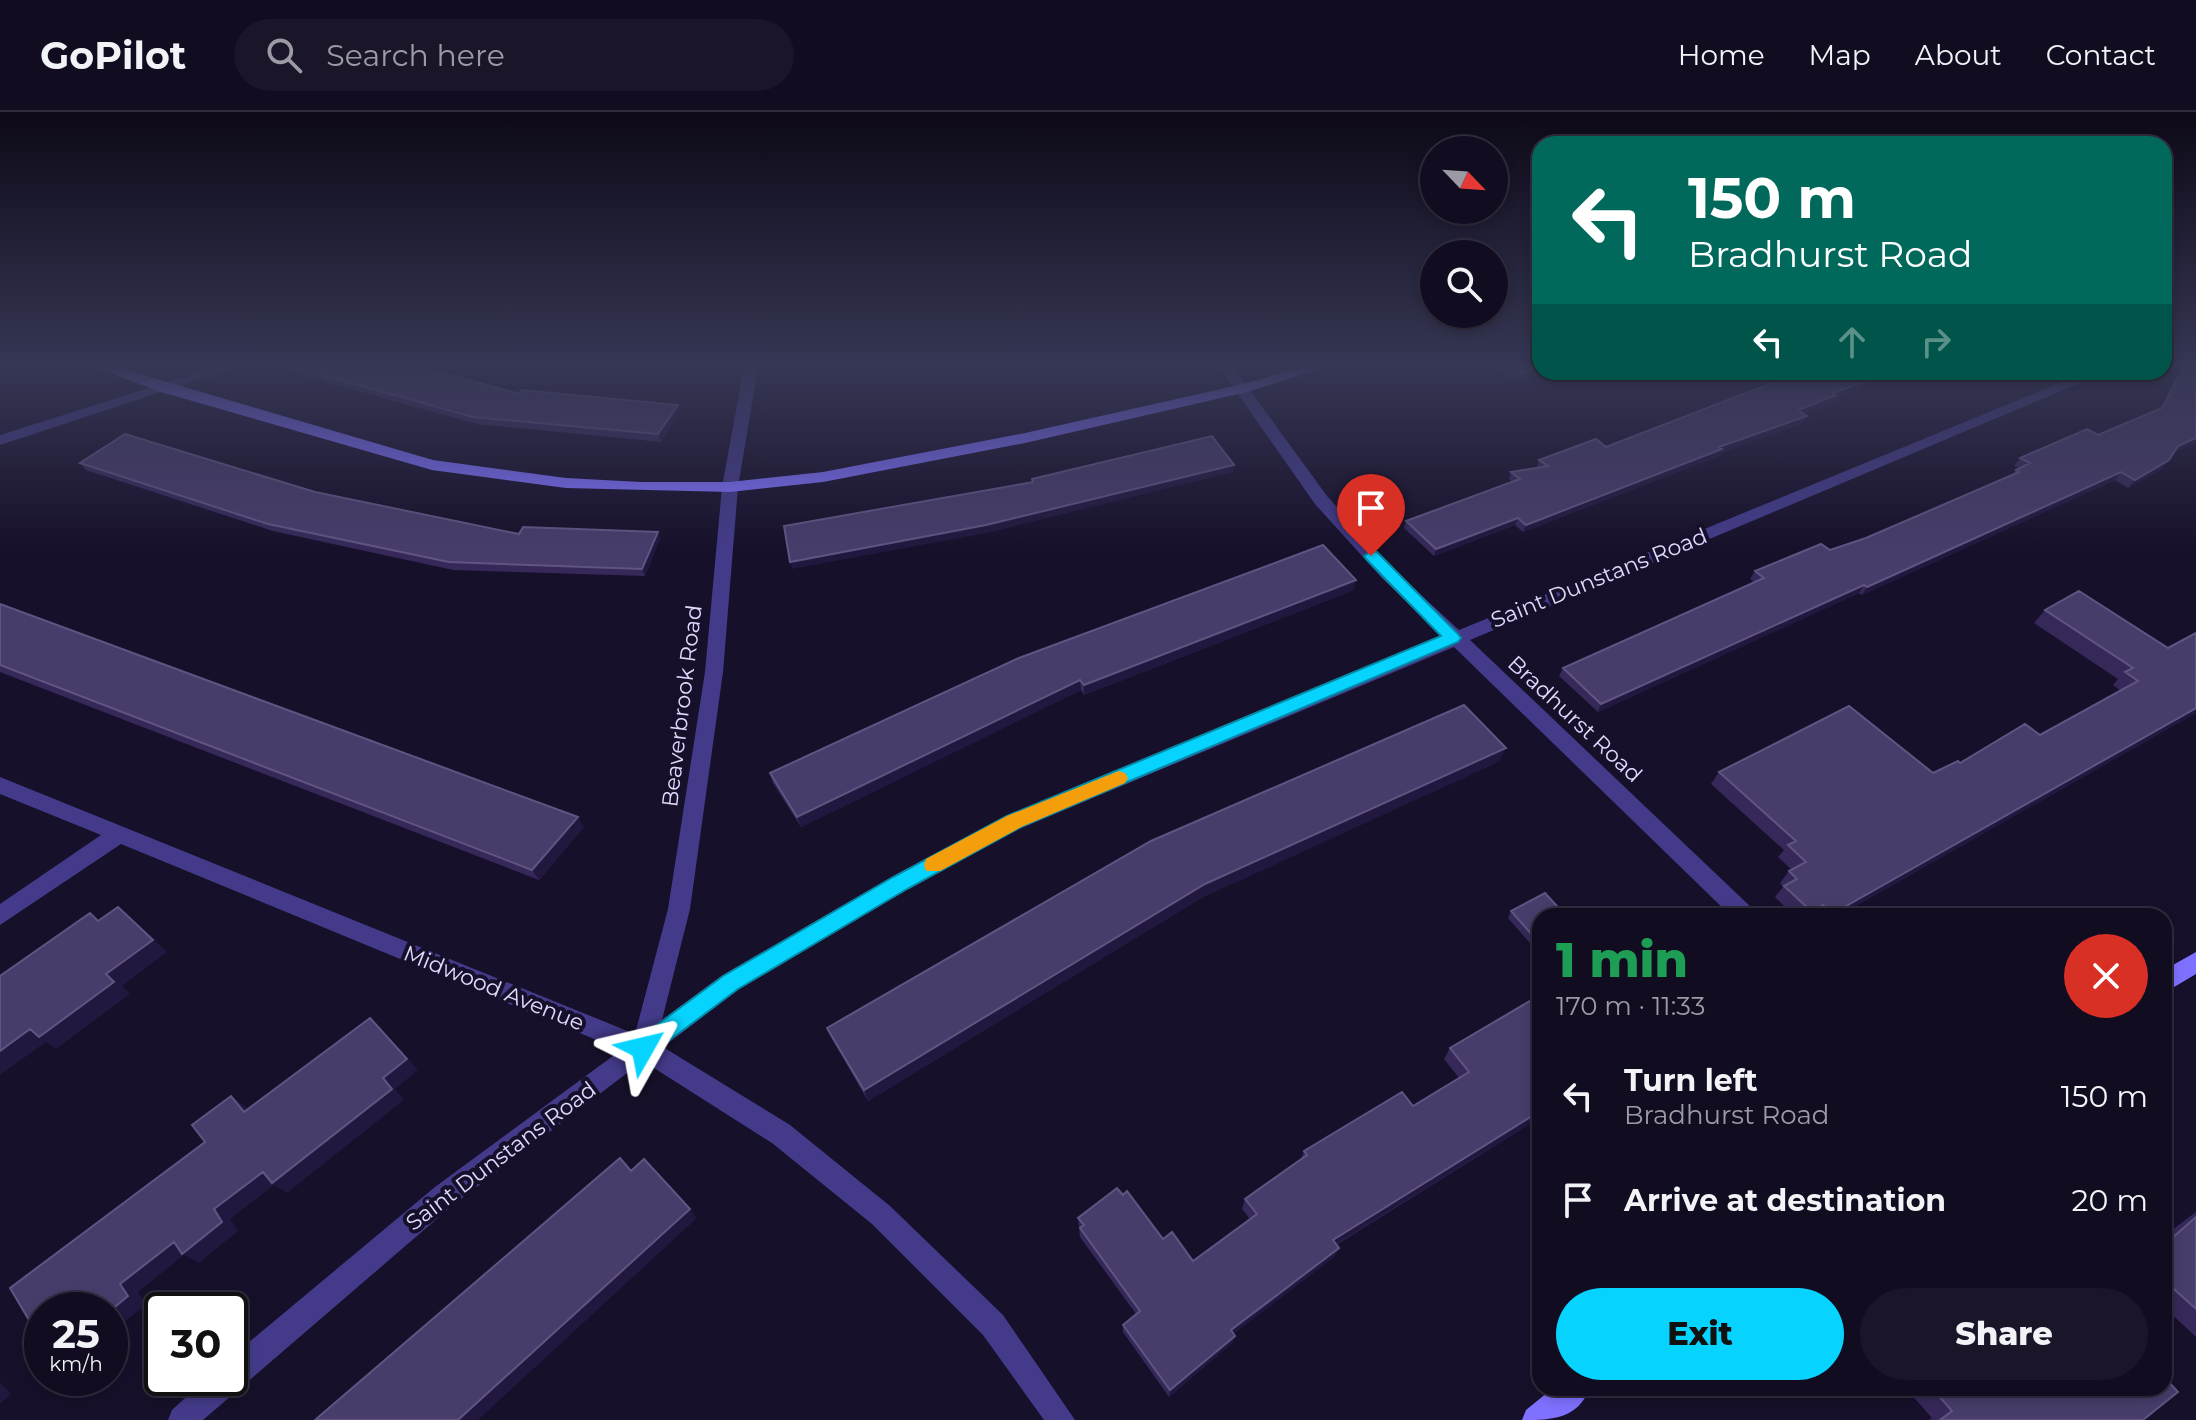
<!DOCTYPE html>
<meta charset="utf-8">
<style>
:root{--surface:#110c20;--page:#1a1529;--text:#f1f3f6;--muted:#9c9ba5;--line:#302c3e;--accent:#06d4ff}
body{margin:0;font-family:Montserrat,sans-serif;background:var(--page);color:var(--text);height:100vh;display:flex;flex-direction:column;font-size:30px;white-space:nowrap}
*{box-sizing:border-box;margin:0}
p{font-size:26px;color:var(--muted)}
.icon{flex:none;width:44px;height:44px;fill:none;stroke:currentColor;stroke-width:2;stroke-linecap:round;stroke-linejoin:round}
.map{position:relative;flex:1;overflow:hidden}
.details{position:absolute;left:1532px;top:796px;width:640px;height:488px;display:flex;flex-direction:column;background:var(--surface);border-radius:24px;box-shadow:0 4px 12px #0003,0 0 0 2px var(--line)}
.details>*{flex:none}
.guide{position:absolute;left:1532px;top:24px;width:640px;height:244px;border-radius:24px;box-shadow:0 4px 12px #0003,0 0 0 2px var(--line);background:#00695c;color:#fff;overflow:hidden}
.needle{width:52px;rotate:115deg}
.controls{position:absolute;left:1420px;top:24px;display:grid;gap:16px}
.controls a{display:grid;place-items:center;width:88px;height:88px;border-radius:50%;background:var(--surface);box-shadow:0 4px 12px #0003,0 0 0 2px var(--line);font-size:40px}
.speed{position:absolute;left:24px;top:1180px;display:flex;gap:16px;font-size:40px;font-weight:700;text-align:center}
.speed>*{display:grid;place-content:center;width:104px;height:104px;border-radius:50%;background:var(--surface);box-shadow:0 4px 12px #0003,0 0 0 2px var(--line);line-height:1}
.speed small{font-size:20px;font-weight:400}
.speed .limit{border:4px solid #111;border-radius:12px;background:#fff;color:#111}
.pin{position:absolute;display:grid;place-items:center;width:68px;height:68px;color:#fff;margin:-82px -34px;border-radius:50% 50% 50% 0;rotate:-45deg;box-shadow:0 0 8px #0007}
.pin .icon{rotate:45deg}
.me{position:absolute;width:88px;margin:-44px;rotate:53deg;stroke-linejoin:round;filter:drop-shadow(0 0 6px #0008)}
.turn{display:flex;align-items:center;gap:28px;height:168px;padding:0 24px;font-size:36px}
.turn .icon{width:104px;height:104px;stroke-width:2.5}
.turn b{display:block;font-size:56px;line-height:68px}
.lanes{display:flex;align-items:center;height:76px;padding:0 24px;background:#0003;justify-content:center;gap:40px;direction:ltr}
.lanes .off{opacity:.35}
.round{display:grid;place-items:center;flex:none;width:84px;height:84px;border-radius:42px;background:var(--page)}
.summary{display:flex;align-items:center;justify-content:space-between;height:136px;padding:0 24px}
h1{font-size:48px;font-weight:800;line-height:60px;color:#1e9e55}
.cta{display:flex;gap:16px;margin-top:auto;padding:16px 24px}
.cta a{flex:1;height:92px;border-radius:48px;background:var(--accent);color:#111;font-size:32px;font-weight:800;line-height:92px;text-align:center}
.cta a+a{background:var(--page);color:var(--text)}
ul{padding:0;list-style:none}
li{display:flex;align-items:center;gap:24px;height:104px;padding:0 24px}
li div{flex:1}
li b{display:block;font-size:30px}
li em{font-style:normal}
header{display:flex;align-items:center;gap:48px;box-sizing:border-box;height:112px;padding:0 40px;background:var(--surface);border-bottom:2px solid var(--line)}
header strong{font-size:38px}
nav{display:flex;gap:44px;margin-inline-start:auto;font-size:28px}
.search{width:560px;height:72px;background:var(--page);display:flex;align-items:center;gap:20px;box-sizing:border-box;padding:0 28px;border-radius:44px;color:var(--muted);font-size:30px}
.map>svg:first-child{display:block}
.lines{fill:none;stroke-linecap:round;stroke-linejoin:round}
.street{fill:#433b8a;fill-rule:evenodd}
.secondary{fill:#7f71ff;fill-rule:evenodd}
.wall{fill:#362959}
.shaded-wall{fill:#22173e}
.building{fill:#483c6a;stroke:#605582;stroke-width:2}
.route{fill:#06d4ff;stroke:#048aa6;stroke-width:2}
.slow{fill:#f59e0b}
.labels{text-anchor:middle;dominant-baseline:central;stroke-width:8;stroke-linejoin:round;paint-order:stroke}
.street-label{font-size:22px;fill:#e1daff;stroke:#17102a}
</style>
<header>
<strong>GoPilot</strong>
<div class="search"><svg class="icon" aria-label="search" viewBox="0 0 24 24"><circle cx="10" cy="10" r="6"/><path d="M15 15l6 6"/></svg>Search here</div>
<nav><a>Home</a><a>Map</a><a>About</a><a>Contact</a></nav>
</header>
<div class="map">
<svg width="2196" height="1308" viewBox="0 0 2196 1308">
<rect width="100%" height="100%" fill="#17102a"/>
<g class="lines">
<path class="street" d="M 215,255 L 237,255 L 0,333 L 0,323 Z
M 744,255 L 758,255 L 738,375 L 723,560 L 690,797 L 662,908 L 723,863 L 892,765 L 1007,704 L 1443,525 L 1382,466 L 1315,392 L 1219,255 L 1233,255 L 1327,384 L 1394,458 L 1459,518 L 2086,260 L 2106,260 L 1470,528 L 1753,797 L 1756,804 L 1731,804 L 1454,535 L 1021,716 L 908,777 L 739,877 L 663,935 L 790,1013 L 890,1094 L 1003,1203 L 1075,1308 L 1044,1308 L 983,1223 L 872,1112 L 772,1031 L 643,949 L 453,1093 L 203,1308 L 168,1308 L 172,1298 L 207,1266 L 230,1266 L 230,1246 L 435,1075 L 621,938 L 121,732 L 0,813 L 0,792 L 101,723 L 0,682 L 0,665 L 635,922 L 668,797 L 705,560 L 722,375 Z"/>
<path class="secondary" d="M 94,255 L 116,255 L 433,348 L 566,366 L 641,370 L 730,370 L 823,360 L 1025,321 L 1239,273 L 1303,255 L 1326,255 L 1247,280 L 1025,331 L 823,370 L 730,380 L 566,376 L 432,358 L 161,280 Z
M 2196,840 L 2196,862 L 2164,881 L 2164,858 Z
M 1553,1276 L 1590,1276 C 1577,1308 1551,1308 1522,1308 L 1526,1298 Z"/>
</g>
<path class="wall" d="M 293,255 L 520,282 L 680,300 L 661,330 L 477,312 L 297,262 Z
M 1493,255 L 1540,255 L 1540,260 L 1547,260 L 1516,269 Z
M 2182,255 L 2196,255 L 2174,340 L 2163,356 L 2128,376 L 2115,368 L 1862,483 L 1859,481 L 1598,600 L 1559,564 L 1563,556 L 1754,470 L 1750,467 L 1755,459 L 1830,438 L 1866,426 L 2012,363 L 2016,358 L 2019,356 L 2014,354 L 2020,346 L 2098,323 L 2160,298 Z
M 1800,260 L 1905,260 L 1835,286 L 1833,291 L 1803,301 L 1807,304 L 1803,311 L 1721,341 L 1719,344 L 1523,420 L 1515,413 L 1434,444 L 1404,416 L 1406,409 L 1512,370 L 1509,367 L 1511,360 L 1538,356 L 1537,355 L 1539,348 L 1606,335 Z
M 80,351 L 315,380 L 519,422 L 660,427 L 645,464 L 453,458 L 273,419 L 86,358 Z
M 1354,478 L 1084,583 L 1081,578 L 801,715 L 773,671 L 770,661 Z
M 2079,479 L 2196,601 L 1838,804 L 1794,804 L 1775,785 L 1783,775 L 1780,771 L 1789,759 L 1792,758 L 1778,745 L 1784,738 L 1711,672 L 1719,660 L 1933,661 L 2040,623 L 2120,578 L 2113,573 L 2118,567 L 2034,511 L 2045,498 Z
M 0,492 L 584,715 L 539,768 L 0,560 Z
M 1500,649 L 1203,785 L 868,989 L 832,927 L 827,916 Z
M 1511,799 L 1540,804 L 1540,839 L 1538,840 L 1508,806 Z
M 1450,936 L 1539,1006 L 1336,1133 L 1339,1136 L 1334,1145 L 1233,1222 L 1235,1224 L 1232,1231 L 1169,1285 L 1123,1220 L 1123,1213 L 1136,1202 L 1080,1125 L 1078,1106 L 1163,1127 L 1193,1149 L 1250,1107 L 1242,1097 L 1245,1087 L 1301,1047 L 1304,1039 L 1413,994 L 1459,966 L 1444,947 Z
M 2196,1100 L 2196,1225 L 2164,1195 L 2164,1124 Z
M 1916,1276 L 2164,1276 L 2143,1308 L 1929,1308 L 1932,1306 L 1910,1281 Z"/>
<path class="shaded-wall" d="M 1540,256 L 1540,260 L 1547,260 L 1516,269 L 1518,262 Z
M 1890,260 L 1905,260 L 1835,286 L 1833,291 L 1794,305 L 1798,298 L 1833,281 Z
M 678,293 L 680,300 L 661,330 L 658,322 Z
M 1807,304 L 1803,311 L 1721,341 L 1719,344 L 1523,420 L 1526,413 L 1719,335 Z
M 2196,326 L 2196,331 L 2171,342 L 2178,334 Z
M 2169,348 L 2163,356 L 2128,376 L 2135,368 Z
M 1234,353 L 1233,360 L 987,421 L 792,457 L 790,450 Z
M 2121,360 L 2115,368 L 1862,483 L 1867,475 Z
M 1518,406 L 1515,413 L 1434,444 L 1436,437 Z
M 658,420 L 660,427 L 645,464 L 642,457 Z
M 1356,468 L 1354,478 L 1084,583 L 1084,573 Z
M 1864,473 L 1859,481 L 1598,600 L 1601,592 Z
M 1080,568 L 1081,578 L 801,715 L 797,705 Z
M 2196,596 L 2196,601 L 1838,804 L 1830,804 Z
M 1506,636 L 1500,649 L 1203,785 L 868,989 L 864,978 L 1205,772 Z
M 578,705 L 584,715 L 539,768 L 532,758 Z
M 1823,793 L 1814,804 L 1808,804 L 1812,800 Z
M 118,795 L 167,840 L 122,874 L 130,882 L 56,937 L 46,930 L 0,963 L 0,939 L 106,862 Z
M 370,906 L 418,958 L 395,977 L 404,988 L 287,1081 L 274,1073 L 230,1107 L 238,1119 L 199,1151 L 184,1143 L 138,1180 L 147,1192 L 110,1221 L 110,1199 L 120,1172 L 383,966 Z
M 231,984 L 246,995 L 259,1011 L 244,1000 Z
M 1540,998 L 1539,1006 L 1328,1137 L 1333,1128 Z
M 690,1097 L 697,1106 L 478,1308 L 458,1308 Z
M 1339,1136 L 1334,1145 L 1228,1226 L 1231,1218 Z
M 1235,1224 L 1232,1231 L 1169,1285 L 1170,1278 Z
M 0,1270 L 11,1282 L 0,1292 Z"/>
<path class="building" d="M 293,255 L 420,255 L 520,282 L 521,278 L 678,293 L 658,322 L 473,305 Z
M 1506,255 L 1540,255 L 1540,256 L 1518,262 Z
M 2184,255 L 2196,255 L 2196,326 L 2178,334 L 2169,348 L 2135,368 L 2121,360 L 1867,475 L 1864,473 L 1601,592 L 1563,556 L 1764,466 L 1755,459 L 1821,432 L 1830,438 L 1866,426 L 2019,360 L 2016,358 L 2030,351 L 2020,346 L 2087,317 L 2098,323 L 2162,296 Z
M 1800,260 L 1890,260 L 1833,281 L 1836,283 L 1798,298 L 1807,304 L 1719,335 L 1722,337 L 1526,413 L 1518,406 L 1436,437 L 1406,409 L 1520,367 L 1511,360 L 1548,354 L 1539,348 L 1596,327 L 1606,335 Z
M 125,322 L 315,380 L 519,422 L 523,415 L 658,420 L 642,457 L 449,450 L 268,412 L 80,351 Z
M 1212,324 L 1234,353 L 986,413 L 790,450 L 784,414 L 1033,370 L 1032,367 Z
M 1323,433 L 1356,468 L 1084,573 L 1080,568 L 797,705 L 770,661 L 1019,546 Z
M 2079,479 L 2168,536 L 2196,521 L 2196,596 L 1832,802 L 1823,793 L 1812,800 L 1784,774 L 1797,767 L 1789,759 L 1806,750 L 1788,733 L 1796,729 L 1719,660 L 1849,594 L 1933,661 L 1958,649 L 1960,651 L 2025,612 L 2040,623 L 2138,569 L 2125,560 L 2133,556 L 2045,498 Z
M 0,492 L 578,705 L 532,758 L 0,553 Z
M 1464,593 L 1506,636 L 1205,772 L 864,978 L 827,916 L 1151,729 Z
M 1545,781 L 1566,804 L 1540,804 L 1540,832 L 1511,799 Z
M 118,795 L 153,828 L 106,862 L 114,870 L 39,925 L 30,917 L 0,939 L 0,864 L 90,801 L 98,809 Z
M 1540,883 L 1540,999 L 1333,1128 L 1339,1136 L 1231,1218 L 1235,1224 L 1170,1278 L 1123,1213 L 1140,1199 L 1080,1116 L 1084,1113 L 1078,1106 L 1117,1076 L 1123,1083 L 1127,1079 L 1163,1127 L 1172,1120 L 1193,1149 L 1257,1102 L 1245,1087 L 1307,1043 L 1304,1039 L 1402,980 L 1413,994 L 1469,960 L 1450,936 Z
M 370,906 L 407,947 L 383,966 L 392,977 L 272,1071 L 263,1060 L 214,1097 L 222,1110 L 182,1142 L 174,1130 L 120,1172 L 128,1184 L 110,1199 L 42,1198 L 42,1230 L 10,1176 L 205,1030 L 192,1013 L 231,984 L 244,1000 Z
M 620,1046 L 631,1059 L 644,1047 L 690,1097 L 458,1308 L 315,1308 Z
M 2196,1105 L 2196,1197 L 2164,1168 L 2164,1133 Z
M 2164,1265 L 2178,1280 L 2143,1308 L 1940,1308 L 1952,1299 L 1932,1276 L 2164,1276 Z"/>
<linearGradient id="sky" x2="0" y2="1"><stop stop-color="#0d0917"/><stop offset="0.58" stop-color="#363755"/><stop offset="1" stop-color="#363755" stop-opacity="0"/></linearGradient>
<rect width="2196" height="438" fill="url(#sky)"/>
<path class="route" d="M 1371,439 L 1377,440 L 1458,522 L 1461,526 L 1458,530 L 1021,715 L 907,777 L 738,877 L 650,943 L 643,946 L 635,943 L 632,936 L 635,929 L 723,864 L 893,765 L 1007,704 L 1441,524 L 1366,447 L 1364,444 Z"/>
<path class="slow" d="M 1119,659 L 1125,661 L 1128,666 L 1125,671 L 1021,715 L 940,759 L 926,759 L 924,753 L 926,747 L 1007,704 Z"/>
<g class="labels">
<g class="street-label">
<text transform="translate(1599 466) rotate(-22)">Saint Dunstans Road</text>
<text transform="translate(682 594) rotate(-83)">Beaverbrook Road</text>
<text transform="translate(1575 607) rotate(43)">Bradhurst Road</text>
<text transform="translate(494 876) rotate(22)">Midwood Avenue</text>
<text transform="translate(501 1044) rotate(-37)">Saint Dunstans Road</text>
</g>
</g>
</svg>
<div class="controls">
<a><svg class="needle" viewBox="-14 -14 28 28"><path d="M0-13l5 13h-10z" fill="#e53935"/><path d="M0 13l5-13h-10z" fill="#9c9ba5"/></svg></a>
<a><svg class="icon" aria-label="search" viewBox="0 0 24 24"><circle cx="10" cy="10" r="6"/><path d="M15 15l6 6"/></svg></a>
</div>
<div class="speed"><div>25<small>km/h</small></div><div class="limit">30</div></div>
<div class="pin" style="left:1371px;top:444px;background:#d93025"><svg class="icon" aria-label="arrive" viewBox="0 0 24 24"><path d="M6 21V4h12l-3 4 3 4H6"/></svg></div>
<svg class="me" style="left:643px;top:936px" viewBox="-20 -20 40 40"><path d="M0-17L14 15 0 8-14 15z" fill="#06d4ff" stroke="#fff" stroke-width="4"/></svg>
<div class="guide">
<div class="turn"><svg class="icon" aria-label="left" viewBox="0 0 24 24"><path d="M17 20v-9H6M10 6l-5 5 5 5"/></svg><div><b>150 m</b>Bradhurst Road</div></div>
<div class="lanes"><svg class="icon" aria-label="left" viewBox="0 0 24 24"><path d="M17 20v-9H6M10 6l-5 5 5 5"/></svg><svg class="icon off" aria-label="ahead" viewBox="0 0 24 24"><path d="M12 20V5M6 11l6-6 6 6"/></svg><svg class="icon off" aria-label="right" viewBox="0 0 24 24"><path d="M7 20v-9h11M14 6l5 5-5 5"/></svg></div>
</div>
<section class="details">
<div class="summary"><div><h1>1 min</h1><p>170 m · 11:33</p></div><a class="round" style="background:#d93025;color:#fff"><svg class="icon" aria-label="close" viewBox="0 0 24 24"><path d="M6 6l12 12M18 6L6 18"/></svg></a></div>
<ul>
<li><svg class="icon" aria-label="left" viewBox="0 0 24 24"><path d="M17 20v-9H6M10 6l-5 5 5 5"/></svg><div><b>Turn left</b><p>Bradhurst Road</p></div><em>150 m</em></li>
<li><svg class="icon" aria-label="arrive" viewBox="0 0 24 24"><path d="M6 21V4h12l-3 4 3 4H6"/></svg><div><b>Arrive at destination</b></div><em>20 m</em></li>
</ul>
<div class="cta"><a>Exit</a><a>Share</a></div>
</section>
</div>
